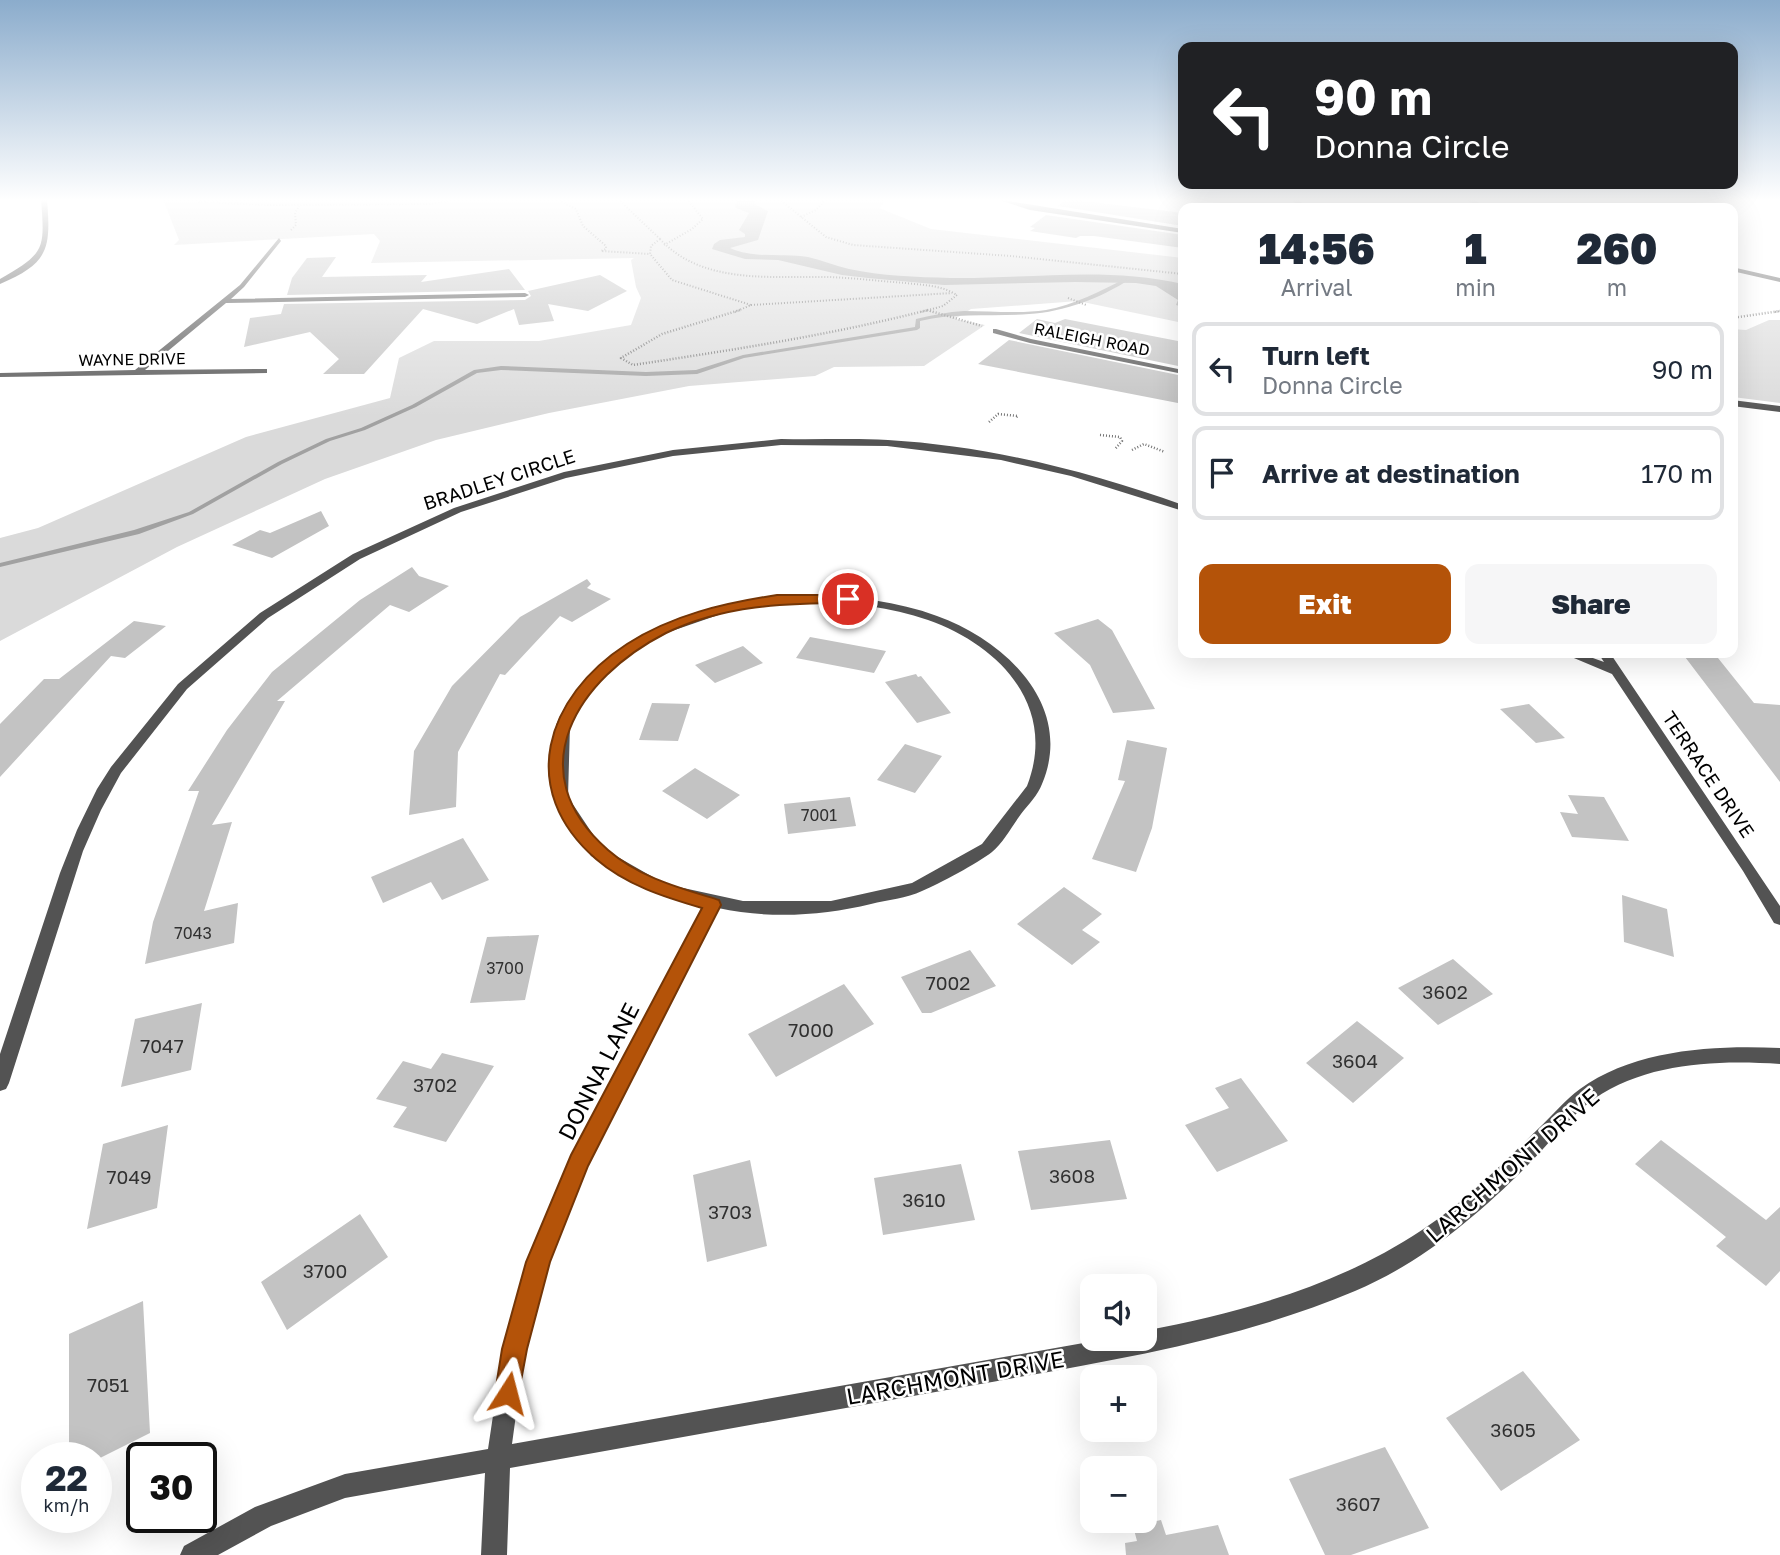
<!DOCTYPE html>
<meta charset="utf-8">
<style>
:root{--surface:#fff;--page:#f6f6f7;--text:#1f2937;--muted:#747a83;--line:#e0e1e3;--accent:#b45309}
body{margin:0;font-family:"Golos Text",sans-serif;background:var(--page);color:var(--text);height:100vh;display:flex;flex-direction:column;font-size:26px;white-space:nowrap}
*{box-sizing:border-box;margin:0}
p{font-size:23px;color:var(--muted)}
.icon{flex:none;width:38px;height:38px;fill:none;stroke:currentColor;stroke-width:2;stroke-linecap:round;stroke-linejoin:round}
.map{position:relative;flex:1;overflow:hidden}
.side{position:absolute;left:1178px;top:203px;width:560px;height:455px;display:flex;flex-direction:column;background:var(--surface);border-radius:14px;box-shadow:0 7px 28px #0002}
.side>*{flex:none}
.banner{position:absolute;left:1178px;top:42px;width:560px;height:147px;border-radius:14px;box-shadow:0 7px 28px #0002;background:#202124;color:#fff;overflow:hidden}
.controls{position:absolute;left:1080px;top:1274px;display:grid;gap:14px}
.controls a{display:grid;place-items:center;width:77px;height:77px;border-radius:14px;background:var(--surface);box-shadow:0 7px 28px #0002;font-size:35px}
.speed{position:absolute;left:21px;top:1442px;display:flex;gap:14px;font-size:35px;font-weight:700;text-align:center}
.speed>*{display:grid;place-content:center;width:91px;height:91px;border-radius:50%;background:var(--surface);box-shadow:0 7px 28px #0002;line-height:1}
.speed small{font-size:18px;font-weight:400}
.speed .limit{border:4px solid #111;border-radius:10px;background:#fff;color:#111}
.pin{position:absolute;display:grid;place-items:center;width:60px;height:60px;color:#fff;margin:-30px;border:4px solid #fff;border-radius:50%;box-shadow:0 2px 7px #0007}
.me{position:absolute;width:77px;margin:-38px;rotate:9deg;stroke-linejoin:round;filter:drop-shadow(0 0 5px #0008)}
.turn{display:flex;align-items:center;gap:24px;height:147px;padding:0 21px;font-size:32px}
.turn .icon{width:91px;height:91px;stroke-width:2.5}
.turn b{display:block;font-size:49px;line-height:60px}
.eta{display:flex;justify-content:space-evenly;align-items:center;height:119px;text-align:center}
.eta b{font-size:42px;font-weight:800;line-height:49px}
.action{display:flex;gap:14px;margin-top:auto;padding:14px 21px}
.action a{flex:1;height:80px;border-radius:14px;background:var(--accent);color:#fff;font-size:28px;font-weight:800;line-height:80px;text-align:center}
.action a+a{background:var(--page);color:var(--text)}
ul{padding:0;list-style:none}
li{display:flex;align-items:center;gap:21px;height:94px;margin:0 14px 10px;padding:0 7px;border:4px solid var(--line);border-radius:14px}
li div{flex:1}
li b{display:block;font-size:26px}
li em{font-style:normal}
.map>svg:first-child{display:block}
.green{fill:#dadada}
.water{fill:#a1a1a1}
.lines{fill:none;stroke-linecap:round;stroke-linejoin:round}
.stream{fill:#a1a1a1;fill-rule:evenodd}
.building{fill:#c3c3c3}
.path-far1{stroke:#757575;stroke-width:2;stroke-dasharray:1 2;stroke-linecap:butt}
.path{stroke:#757575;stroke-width:2.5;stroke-dasharray:1 2;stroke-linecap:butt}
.minor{fill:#535353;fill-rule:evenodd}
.route{fill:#b45309;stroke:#753606;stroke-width:2}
.labels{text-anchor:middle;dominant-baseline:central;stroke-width:5;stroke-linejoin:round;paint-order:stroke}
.far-street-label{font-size:16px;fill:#000;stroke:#fff}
.number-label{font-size:16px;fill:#313131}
.street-label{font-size:19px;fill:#000;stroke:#fff}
.near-number-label{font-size:19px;fill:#313131}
.near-street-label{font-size:23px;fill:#000;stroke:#fff}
</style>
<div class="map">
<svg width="1780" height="1555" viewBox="0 0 1780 1555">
<rect width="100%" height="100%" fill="#fff"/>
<path class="green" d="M 163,199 L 887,199 L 879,208 L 931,229 L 1183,258 L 1183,323 L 1078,301 L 971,309 L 955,319 L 985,325 L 924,366 L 834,367 L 815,376 L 689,386 L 549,413 L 436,440 L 325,479 L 177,547 L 0,641 L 0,538 L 38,528 L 246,437 L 390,398 L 399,358 L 434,341 L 539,341 L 631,325 L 641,298 L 636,287 L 631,260 L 634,258 L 371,263 L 380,241 L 374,234 L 174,245 L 179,240 Z
M 1769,320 L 1780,320 L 1780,403 L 1733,397 L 1732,329 L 1746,330 Z"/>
<path class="water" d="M 738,199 L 754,199 L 756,205 L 768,211 L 758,240 L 730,248 C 754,259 782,253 808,257 C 822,260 835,266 849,269 C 881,276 917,277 950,278 C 1029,279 1105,266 1183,284 L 1183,307 L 1176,305 L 1178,300 L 1156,286 L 1136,283 L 1075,282 L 944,285 L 868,278 L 842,275 L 778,260 L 745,259 L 712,249 L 714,244 L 720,240 L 745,237 L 745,234 L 739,230 L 749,213 L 736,208 L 735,204 Z"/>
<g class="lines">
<path class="stream" d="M 1126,278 L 1130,279 C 1101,298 1064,312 1029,314 C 992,317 956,312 920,321 L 920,328 L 917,330 L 744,358 L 697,374 L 646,376 L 501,370 L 477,373 L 416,407 L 365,430 L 330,441 L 282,464 L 193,514 L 139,534 L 0,567 L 0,563 L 134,530 L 189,512 L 278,462 L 326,439 L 361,428 L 412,405 L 474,370 L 501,366 L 646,372 L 696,370 L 743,355 L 915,327 L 916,319 C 932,315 948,312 964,311 C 991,311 1019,314 1046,310 C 1074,305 1101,291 1126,278 Z"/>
</g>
<path class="building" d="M 1067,199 L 1183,213 L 1183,226 L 1058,206 Z
M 1046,215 L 1183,235 L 1183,248 L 1094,236 L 1080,236 L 1076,238 L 1030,231 L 1035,228 L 1030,227 Z
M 336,257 L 322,277 L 427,275 L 421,282 L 509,269 L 525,290 L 287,295 L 292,278 L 307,258 Z
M 600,275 L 627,291 L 588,311 L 548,304 L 554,321 L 519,325 L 514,309 L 477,324 L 423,309 L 364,374 L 323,374 L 339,359 L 310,332 L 244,347 L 250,318 L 281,314 L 284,304 L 525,300 L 531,296 L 528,291 Z
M 1037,319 L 1055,323 L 1065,319 L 1183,342 L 1183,367 L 1019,333 Z
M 1009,340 L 1183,376 L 1183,404 L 978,364 Z
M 321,511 L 329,526 L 272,558 L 232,545 L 260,530 L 270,533 Z
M 412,567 L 419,576 L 449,586 L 409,612 L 390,605 L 277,701 L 285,701 L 212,825 L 232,822 L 204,911 L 238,903 L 234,943 L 145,964 L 153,922 L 199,791 L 188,791 L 227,730 L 272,672 L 360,600 Z
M 587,579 L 591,584 L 587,588 L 611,599 L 572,622 L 560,616 L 505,675 L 500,674 L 458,752 L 456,807 L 409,815 L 414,751 L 452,686 L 520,617 Z
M 1098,619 L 1112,630 L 1155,709 L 1113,713 L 1090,665 L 1054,633 Z
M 134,621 L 166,626 L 125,658 L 111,656 L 0,777 L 0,724 L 44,679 L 59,679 Z
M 810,637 L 886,651 L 874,673 L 796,658 Z
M 743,646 L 763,663 L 715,683 L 695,665 Z
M 1682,653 L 1714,653 L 1754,703 L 1780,705 L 1780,782 Z
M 916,674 L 918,677 L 921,676 L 951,713 L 917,723 L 885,682 Z
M 652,703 L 690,704 L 678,741 L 639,740 Z
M 1529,704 L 1565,738 L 1536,743 L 1500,709 Z
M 1127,740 L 1167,748 L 1152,828 L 1136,872 L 1092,859 L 1125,781 L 1118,780 Z
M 905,744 L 942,756 L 915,793 L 877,780 Z
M 695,768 L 740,795 L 707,819 L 662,791 Z
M 1568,795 L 1604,797 L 1629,841 L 1572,837 L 1560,812 L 1578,814 Z
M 850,797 L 856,826 L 788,834 L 784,804 Z
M 463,838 L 489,880 L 442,900 L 431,882 L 383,903 L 371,877 Z
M 1064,887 L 1102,914 L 1082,930 L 1100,942 L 1072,965 L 1017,924 Z
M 1622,895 L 1667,909 L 1674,957 L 1624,942 Z
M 539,935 L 525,1000 L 470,1003 L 487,937 Z
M 970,950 L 996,986 L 931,1013 L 922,1013 L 901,977 Z
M 1453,959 L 1493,994 L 1438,1025 L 1398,988 Z
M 844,984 L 874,1024 L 776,1077 L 748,1034 Z
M 202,1003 L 191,1070 L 121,1087 L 135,1019 Z
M 1357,1021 L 1404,1058 L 1353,1103 L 1306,1063 Z
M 442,1053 L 494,1066 L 446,1142 L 393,1127 L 407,1107 L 376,1099 L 403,1061 L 431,1069 Z
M 1241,1078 L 1288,1141 L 1217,1172 L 1185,1125 L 1229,1108 L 1215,1088 Z
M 168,1125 L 157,1208 L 87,1229 L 103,1144 Z
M 1110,1140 L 1127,1199 L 1031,1210 L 1018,1151 Z
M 1661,1140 L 1766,1220 L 1780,1207 L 1780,1271 L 1766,1286 L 1716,1246 L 1726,1237 L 1635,1164 Z
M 750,1160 L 767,1246 L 707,1262 L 693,1175 Z
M 961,1164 L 975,1220 L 883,1235 L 874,1178 Z
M 360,1214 L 388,1257 L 287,1330 L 261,1282 Z
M 143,1301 L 150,1433 L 100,1458 L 69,1458 L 69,1334 Z
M 1523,1371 L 1580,1440 L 1501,1491 L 1446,1418 Z
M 1385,1447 L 1429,1528 L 1351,1555 L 1325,1555 L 1289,1479 Z
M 1161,1520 L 1166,1535 L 1218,1525 L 1229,1555 L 1126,1555 L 1125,1543 L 1137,1541 L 1133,1526 Z"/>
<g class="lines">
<path class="path-far1" d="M 197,199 L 199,202 L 268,205 L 431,204 L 459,199
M 556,199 L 576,209 L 583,226 L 606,246 L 606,249 L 601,251 L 650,254
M 618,199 L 660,239
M 779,199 L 826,237 L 853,245 L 1011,256 L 1183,274
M 458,200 L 489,199
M 801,217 L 816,210 L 826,199
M 291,230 L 296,225 L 295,213 L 299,206
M 660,239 C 702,285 772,276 829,277 C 854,278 880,281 905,283 C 923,285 941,285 957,295 L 943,306 L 921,312
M 660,239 L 651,246 L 650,254 L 672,280 L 751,305 L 735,312
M 664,245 L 692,229 L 703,219 L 687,199
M 1068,298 L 1086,305
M 751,305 L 952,293
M 927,310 L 933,312
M 1775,312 L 1780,311"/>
<path class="path" d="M 740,310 L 662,334 L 621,358 L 633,365 C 732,350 831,335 928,310
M 927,310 L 982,326
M 1732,318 L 1780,311
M 989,422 L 998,414 L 1018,416 L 1015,418
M 1100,435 L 1120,437 L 1122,441 L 1115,449
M 1132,450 L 1144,444 L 1165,452"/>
<path class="minor" d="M 41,199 L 47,199 C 51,249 49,263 0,284 L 0,279 C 45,253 45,250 41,199 Z
M 996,199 L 1183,229 L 1183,233 L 1030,210 Z
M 1290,199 L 1297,199 L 1308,208 L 1302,208 Z
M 1465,199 L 1472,199 L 1488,208 L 1481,208 Z
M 279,238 L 281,241 L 244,287 L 231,299 L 525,293 L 529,295 L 525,297 L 226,303 L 145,370 L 264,369 L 267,369 L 267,373 L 0,377 L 0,373 L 135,370 L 240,285 Z
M 1732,267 L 1780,278 L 1780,282 L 1732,271 Z
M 996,329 L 1031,339 L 1183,370 L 1183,374 L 1030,343 L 993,333 L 993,329 Z
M 1732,400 L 1780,406 L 1780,412 L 1732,406 Z
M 781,439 C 817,440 852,438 888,440 C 989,446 1088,471 1183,505 L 1183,511 L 1071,476 L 1001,460 L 887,446 L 781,445 L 673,456 L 566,478 L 461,512 L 360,559 L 268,618 L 187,689 L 121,773 L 101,810 L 83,851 L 9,1083 L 6,1089 L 0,1091 L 0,1054 L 60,873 L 77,830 L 97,789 L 111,767 L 178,684 L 260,613 L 353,554 L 454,508 L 564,472 L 673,450 Z
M 812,594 C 854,597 897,601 937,616 C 1005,640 1075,706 1042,784 C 1038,795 1028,805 1021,814 C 1012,826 1003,843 992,852 C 978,863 939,884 922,891 C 907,898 887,900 871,904 C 822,916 768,919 718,908 L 587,1166 L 548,1262 L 525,1349 L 512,1444 L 1106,1339 L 1144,1339 L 1144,1331 C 1242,1312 1338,1286 1422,1230 C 1465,1202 1501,1165 1538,1129 C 1552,1116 1565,1100 1580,1089 C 1635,1049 1715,1045 1780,1048 L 1780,1064 C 1718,1060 1648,1062 1594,1099 C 1570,1116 1547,1146 1526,1167 C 1476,1217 1421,1263 1355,1291 C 1232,1343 1100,1362 969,1386 C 816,1413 663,1441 510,1468 L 507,1555 L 481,1555 L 485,1473 L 345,1498 L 271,1526 L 218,1555 L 180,1555 L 184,1546 L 255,1507 L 345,1474 L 488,1449 L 503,1349 L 528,1262 L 572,1156 L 704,905 L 655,893 L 591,856 L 553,797 L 556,725 C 565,703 580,685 598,669 C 656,615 735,600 812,594 ZM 812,600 C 851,603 890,607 928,620 C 999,645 1058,706 1027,786 L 982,844 L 912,883 L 831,901 L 743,901 L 665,884 L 602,848 L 568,797 L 570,725 L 578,708 L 591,689 L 618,663 L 643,646 L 669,632 L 724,613 L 752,607 Z
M 1562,653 L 1579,653 L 1604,662 L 1598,653 L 1610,653 L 1780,906 L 1780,925 L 1774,923 L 1743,871 L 1612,674 Z"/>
</g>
<linearGradient id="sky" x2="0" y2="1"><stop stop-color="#8baccc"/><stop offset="0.48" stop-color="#fff"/><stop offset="1" stop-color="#fff" stop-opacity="0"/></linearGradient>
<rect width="1780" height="417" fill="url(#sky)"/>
<path class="route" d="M 777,595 L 848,595 L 854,599 L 848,603 C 785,603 724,605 666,633 C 578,678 517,771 608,850 C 640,878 680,888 719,900 L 721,905 L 588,1166 L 550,1262 L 527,1349 L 517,1402 L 508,1406 L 499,1402 L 495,1393 L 502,1349 L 526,1262 L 571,1155 L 702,908 C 664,897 626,885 596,859 C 516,790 545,697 627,644 C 672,615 724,603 777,595 Z"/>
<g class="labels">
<g class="far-street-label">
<text transform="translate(1092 339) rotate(11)">RALEIGH ROAD</text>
<text transform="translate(132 359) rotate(-1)">WAYNE DRIVE</text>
</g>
<g class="number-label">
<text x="819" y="815">7001</text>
<text x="193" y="933">7043</text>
<text x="505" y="968">3700</text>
</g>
<g class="street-label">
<text transform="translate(499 479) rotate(-18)">BRADLEY CIRCLE</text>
<text transform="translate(1709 774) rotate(56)">TERRACE DRIVE</text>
</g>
<g class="near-number-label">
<text x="948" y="982">7002</text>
<text x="1445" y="991">3602</text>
<text x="811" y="1029">7000</text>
<text x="162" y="1045">7047</text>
<text x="1355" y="1060">3604</text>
<text x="435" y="1084">3702</text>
<text x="1072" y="1175">3608</text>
<text x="129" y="1176">7049</text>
<text x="924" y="1199">3610</text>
<text x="730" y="1211">3703</text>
<text x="325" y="1270">3700</text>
<text x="108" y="1384">7051</text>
<text x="1513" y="1429">3605</text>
<text x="1358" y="1503">3607</text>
</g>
<g class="near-street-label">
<text transform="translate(598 1071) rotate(-63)">DONNA LANE</text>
<text transform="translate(1512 1165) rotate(-41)">LARCHMONT DRIVE</text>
<text transform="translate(955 1377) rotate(-10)">LARCHMONT DRIVE</text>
</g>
</g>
</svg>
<div class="controls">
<a><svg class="icon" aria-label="sound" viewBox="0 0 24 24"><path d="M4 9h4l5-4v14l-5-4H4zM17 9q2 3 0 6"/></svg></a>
<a>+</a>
<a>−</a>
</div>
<div class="speed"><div>22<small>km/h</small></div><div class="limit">30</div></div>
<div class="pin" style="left:848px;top:599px;background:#d93025"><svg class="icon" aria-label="arrive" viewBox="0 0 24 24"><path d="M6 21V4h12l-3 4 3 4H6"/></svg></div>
<svg class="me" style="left:508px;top:1393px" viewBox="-20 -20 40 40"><path d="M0-17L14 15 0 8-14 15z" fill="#b45309" stroke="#fff" stroke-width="4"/></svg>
<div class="banner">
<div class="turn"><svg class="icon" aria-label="left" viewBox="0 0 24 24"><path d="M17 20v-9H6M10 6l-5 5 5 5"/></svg><div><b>90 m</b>Donna Circle</div></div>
</div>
<section class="side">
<div class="eta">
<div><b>14:56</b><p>Arrival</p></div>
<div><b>1</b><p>min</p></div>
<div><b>260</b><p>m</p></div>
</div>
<ul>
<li><svg class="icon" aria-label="left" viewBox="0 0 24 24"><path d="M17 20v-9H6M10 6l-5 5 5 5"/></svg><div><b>Turn left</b><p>Donna Circle</p></div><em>90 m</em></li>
<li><svg class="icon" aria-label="arrive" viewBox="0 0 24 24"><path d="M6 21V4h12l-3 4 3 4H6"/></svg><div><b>Arrive at destination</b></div><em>170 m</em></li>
</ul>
<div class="action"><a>Exit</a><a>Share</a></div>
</section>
</div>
